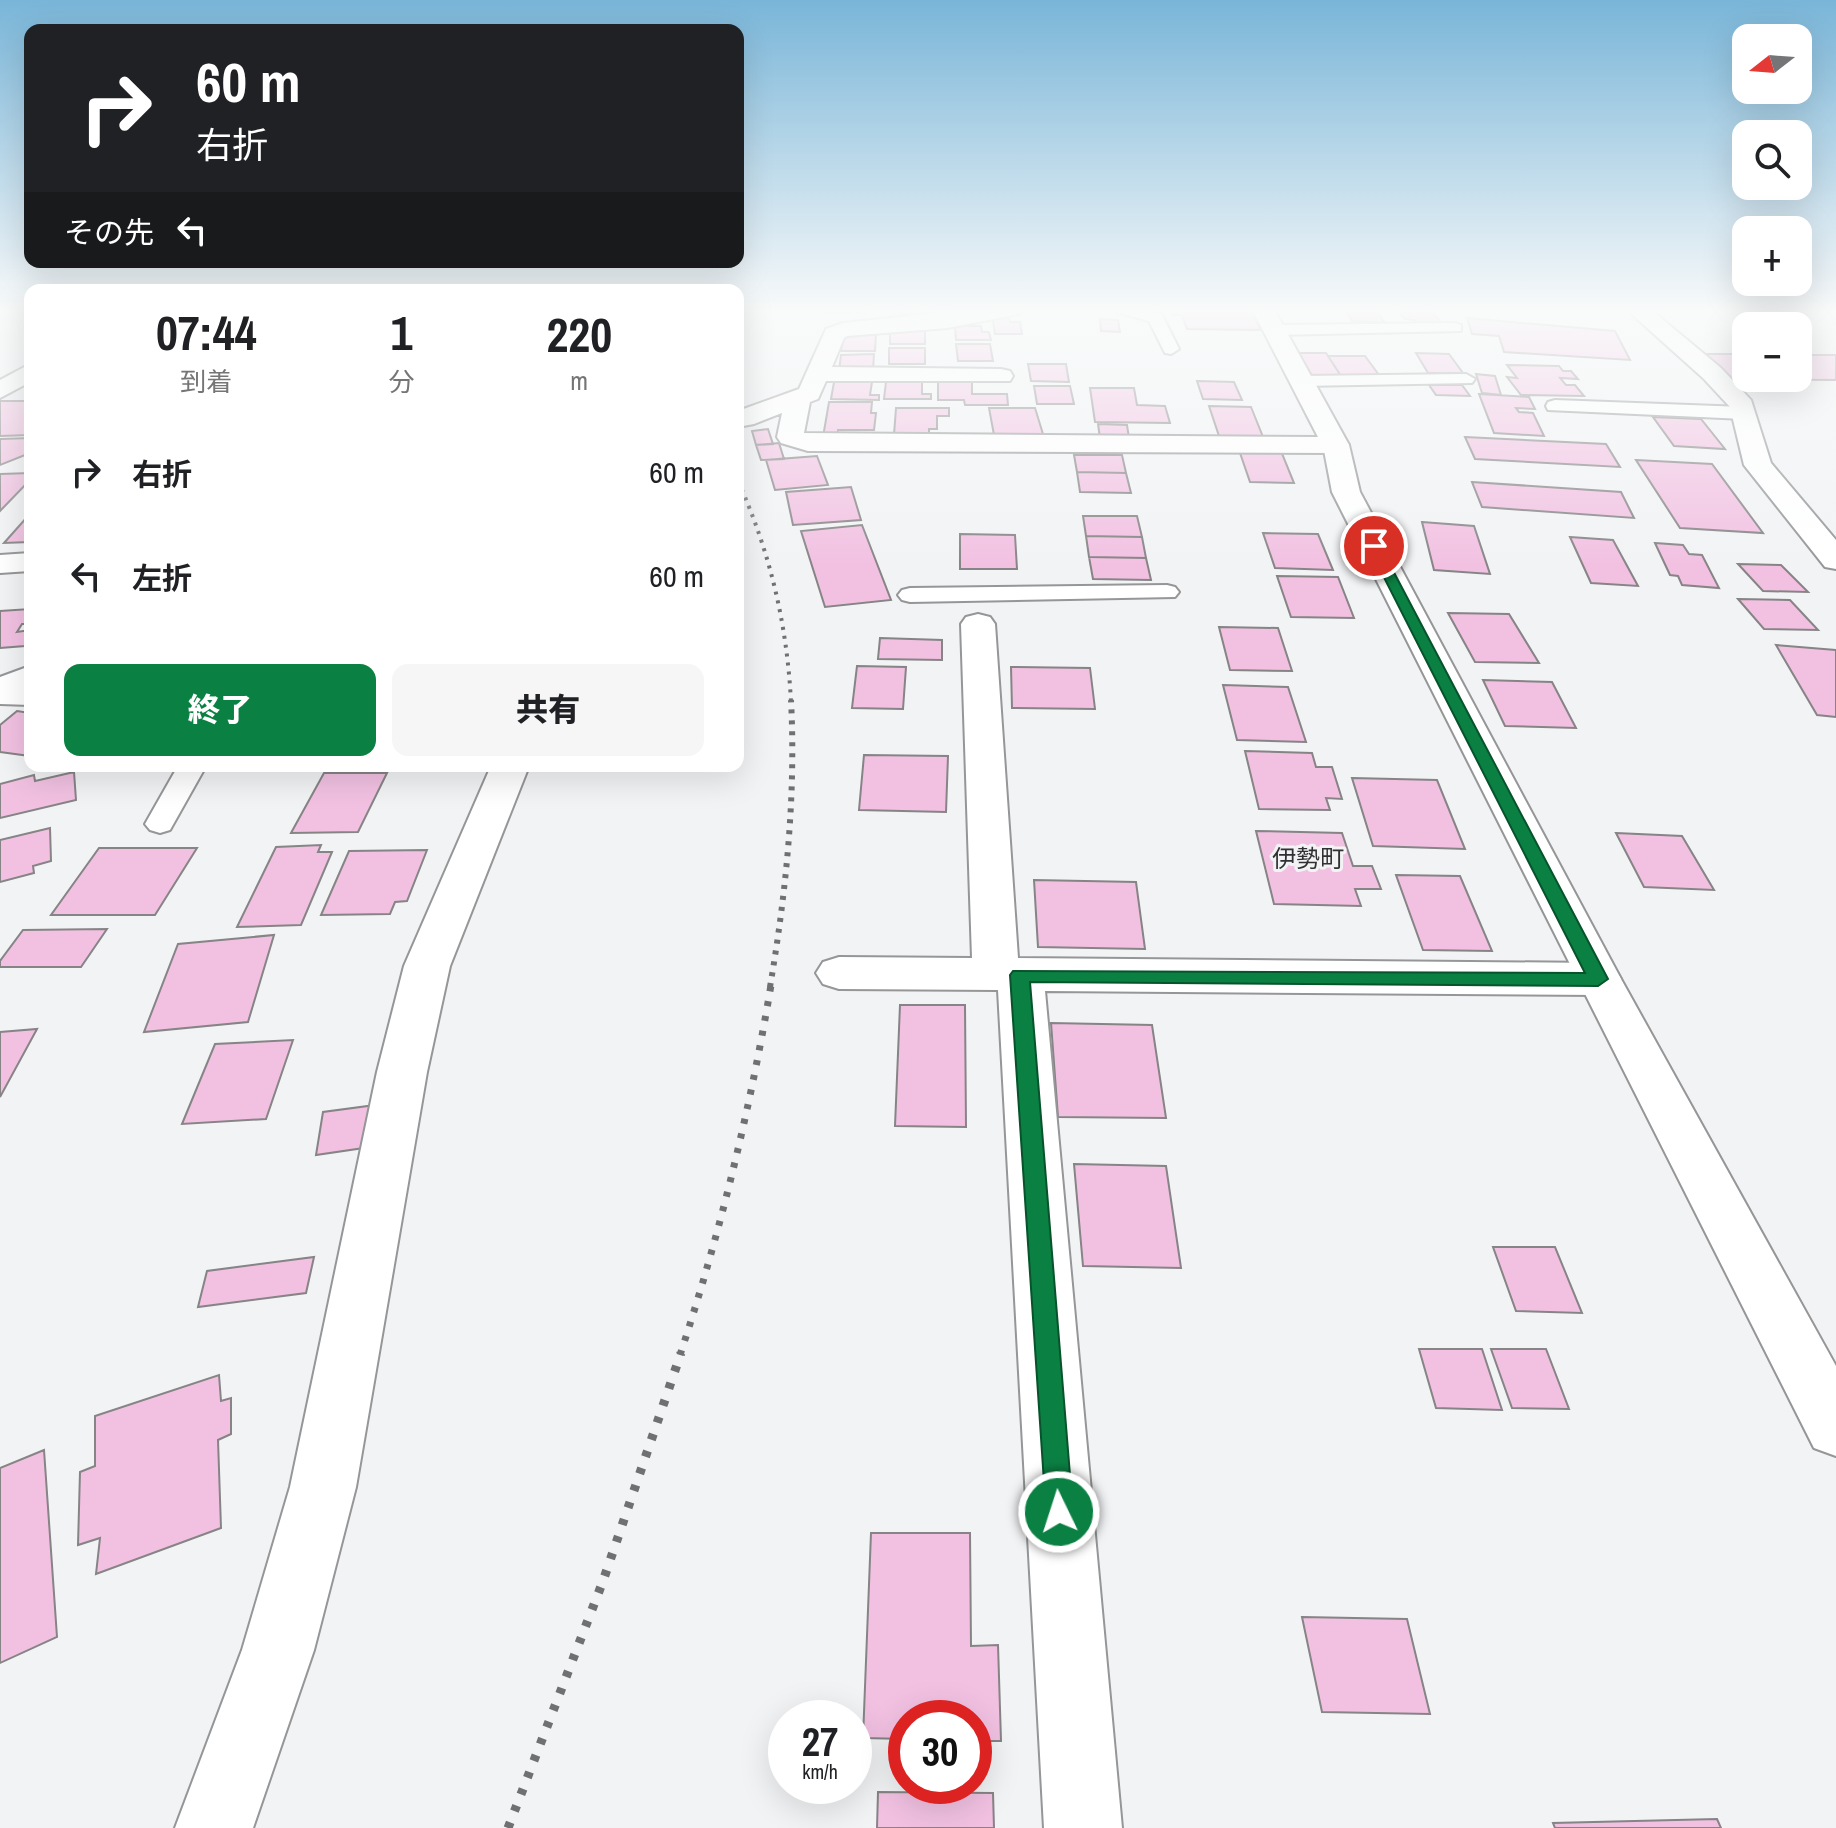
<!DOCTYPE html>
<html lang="ja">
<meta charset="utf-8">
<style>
:root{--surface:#fff;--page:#f6f6f6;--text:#202124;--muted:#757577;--accent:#0b8043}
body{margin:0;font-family:"Archivo Narrow","Noto Sans JP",sans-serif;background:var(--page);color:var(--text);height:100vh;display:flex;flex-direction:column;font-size:30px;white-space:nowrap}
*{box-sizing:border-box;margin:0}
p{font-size:26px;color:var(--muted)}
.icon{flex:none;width:44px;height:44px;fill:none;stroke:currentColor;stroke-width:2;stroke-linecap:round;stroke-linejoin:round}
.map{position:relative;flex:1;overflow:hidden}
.details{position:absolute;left:24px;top:284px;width:720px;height:488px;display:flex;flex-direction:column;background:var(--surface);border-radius:16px;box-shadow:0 8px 32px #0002}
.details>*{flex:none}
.guide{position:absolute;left:24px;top:24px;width:720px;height:244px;border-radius:16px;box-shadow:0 8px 32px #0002;background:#202124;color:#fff;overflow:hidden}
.needle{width:52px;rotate:253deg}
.controls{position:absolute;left:1732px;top:24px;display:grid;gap:16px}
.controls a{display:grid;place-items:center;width:80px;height:80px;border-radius:16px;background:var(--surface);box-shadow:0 8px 32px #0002;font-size:40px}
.speed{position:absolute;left:768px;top:1700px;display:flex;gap:16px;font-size:40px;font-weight:700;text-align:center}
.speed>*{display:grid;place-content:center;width:104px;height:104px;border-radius:50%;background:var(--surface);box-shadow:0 8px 32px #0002;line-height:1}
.speed small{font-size:20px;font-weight:400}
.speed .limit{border:12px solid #d22;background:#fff;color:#111}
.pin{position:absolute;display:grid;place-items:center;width:68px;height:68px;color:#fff;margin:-34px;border:4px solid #fff;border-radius:50%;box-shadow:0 2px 8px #0007}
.me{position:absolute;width:88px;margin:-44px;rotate:356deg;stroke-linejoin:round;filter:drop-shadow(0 0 6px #0008)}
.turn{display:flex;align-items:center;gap:28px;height:168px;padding:0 40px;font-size:36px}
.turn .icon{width:104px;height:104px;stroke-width:2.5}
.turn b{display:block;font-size:56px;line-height:68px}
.then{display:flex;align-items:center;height:76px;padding:0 40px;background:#0003;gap:16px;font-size:30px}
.eta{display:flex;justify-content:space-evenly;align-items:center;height:136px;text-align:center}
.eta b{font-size:48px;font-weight:800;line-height:56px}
.button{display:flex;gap:16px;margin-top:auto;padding:16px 40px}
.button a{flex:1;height:92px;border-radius:16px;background:var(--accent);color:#fff;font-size:32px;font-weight:800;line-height:92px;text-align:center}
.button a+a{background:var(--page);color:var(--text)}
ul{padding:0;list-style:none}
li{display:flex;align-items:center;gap:24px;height:104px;padding:0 40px}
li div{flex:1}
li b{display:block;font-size:30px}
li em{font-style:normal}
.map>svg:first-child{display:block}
.building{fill:#f2c1e2;stroke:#868485;stroke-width:2}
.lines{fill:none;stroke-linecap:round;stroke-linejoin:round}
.lane-casing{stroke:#959698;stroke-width:4}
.street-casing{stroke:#959698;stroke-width:4}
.secondary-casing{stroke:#959698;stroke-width:4}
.lane{fill:#fff;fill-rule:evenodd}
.street{fill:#fff;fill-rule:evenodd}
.secondary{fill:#fff;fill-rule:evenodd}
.rail-far3{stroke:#6f7071;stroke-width:4;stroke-dasharray:3 6;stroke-linecap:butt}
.rail-far2{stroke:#6f7071;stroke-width:6;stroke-dasharray:4 7;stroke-linecap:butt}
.rail-far1{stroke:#6f7071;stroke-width:7;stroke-dasharray:5 10;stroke-linecap:butt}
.rail{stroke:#6f7071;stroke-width:9;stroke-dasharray:6 12;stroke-linecap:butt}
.route{fill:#0b8043;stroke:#07532c;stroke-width:2}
.labels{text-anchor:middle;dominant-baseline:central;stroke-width:6;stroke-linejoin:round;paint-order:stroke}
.neighbourhood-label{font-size:24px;fill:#313132;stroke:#f2f3f5}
</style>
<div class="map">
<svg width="1836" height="1828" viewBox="0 0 1836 1828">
<rect width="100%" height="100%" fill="#f2f3f5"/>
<path class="building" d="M 821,309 L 868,309 L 867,313 L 821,313 Z
M 899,309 L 927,309 L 931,317 L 903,319 Z
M 1170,309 L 1250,309 L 1261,330 L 1187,329 L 1182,315 L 1173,315 Z
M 1357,309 L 1375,309 L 1385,323 L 1352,321 L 1345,310 Z
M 1397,310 L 1431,310 L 1443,325 L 1418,325 L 1414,320 L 1405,319 Z
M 992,315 L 1009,315 L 1010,322 L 1020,322 L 1022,334 L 995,334 Z
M 1467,318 L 1615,331 L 1630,360 L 1504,352 L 1499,336 L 1472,334 Z
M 1100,319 L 1118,320 L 1120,332 L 1101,331 Z
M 955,326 L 981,326 L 982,332 L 989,332 L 991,340 L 956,340 Z
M 890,329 L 925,329 L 925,344 L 890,344 Z
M 843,335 L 876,335 L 875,351 L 841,351 Z
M 956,344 L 990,344 L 993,361 L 958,361 Z
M 889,348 L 925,348 L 925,364 L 889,364 Z
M 1298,353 L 1326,353 L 1341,376 L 1312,376 Z
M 1416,353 L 1449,354 L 1463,373 L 1428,373 Z
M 874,354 L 873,371 L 839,371 L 841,355 Z
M 1703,354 L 1746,354 L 1746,378 L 1798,378 L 1798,355 L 1836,355 L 1836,380 L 1731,379 Z
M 1328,356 L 1365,356 L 1379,375 L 1341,376 Z
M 1028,364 L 1066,364 L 1069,382 L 1031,381 Z
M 1507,365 L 1559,366 L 1563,371 L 1571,371 L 1578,379 L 1560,378 L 1566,385 L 1575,385 L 1584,396 L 1521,395 L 1507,377 L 1517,378 Z
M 1476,374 L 1495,376 L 1501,395 L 1482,393 Z
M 1197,381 L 1234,382 L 1242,400 L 1203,399 Z
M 834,382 L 872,382 L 870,395 L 879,395 L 879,400 L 831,399 Z
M 886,382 L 922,382 L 922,394 L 931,394 L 931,399 L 884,399 Z
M 938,382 L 972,382 L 972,394 L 1007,394 L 1008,405 L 965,405 L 964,400 L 938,400 Z
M 1429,385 L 1462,385 L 1470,396 L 1436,395 Z
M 1034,386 L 1070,386 L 1074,404 L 1037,404 Z
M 1090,388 L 1134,388 L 1137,405 L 1165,406 L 1170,423 L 1095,422 Z
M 1479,394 L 1529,397 L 1535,409 L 1516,408 L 1519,412 L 1533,413 L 1544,436 L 1494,433 Z
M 0,401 L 30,401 L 30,435 L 0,436 Z
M 829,402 L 872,402 L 871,413 L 876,413 L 874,430 L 838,430 L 837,437 L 823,437 Z
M 1209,406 L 1251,407 L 1263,437 L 1219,436 Z
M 896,408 L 949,408 L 949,416 L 937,416 L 937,429 L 929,429 L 929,435 L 894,435 Z
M 989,408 L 1035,408 L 1043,434 L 994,435 Z
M 1653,417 L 1701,419 L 1725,449 L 1674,446 Z
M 1098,424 L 1127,425 L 1129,438 L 1100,438 Z
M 768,429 L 773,444 L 756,445 L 752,431 Z
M 1465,437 L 1606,444 L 1620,467 L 1475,459 Z
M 30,438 L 30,453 L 0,465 L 0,439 Z
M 779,443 L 784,459 L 761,460 L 756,445 Z
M 1239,450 L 1281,451 L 1294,483 L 1250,482 Z
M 1074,455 L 1122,455 L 1126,473 L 1077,472 Z
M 817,456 L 828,485 L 775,490 L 766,460 Z
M 1636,460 L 1712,464 L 1763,533 L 1680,528 Z
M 1077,472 L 1126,473 L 1131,493 L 1080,492 Z
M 30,473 L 30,480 L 0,511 L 0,474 Z
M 1472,482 L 1621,492 L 1634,518 L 1482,507 Z
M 851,487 L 861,520 L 793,525 L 786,492 Z
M 28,516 L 30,542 L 4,543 Z
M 1083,516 L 1137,516 L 1142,537 L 1086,536 Z
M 1422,522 L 1474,526 L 1490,574 L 1434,570 Z
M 862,525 L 891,600 L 825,607 L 801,531 Z
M 1263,533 L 1318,534 L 1333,570 L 1275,568 Z
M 960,534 L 1015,535 L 1017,569 L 960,569 Z
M 1086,536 L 1142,537 L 1146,558 L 1089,557 Z
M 1570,537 L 1613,540 L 1638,586 L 1591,583 Z
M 1655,543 L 1683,545 L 1689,554 L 1702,555 L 1719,588 L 1682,585 L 1678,576 L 1670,575 Z
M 1089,557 L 1146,558 L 1151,580 L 1093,579 Z
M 1738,564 L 1781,565 L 1808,592 L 1763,591 Z
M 1277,576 L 1338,577 L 1354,618 L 1291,617 Z
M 1738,599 L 1790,600 L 1818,630 L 1764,629 Z
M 30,609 L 30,624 L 22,624 L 17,632 L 30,630 L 25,646 L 0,648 L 0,611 Z
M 1448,613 L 1509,614 L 1539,663 L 1475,662 Z
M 1219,627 L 1278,628 L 1292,671 L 1230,670 Z
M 880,638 L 942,640 L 942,660 L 878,659 Z
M 1776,645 L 1836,650 L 1836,717 L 1817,715 Z
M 857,666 L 906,667 L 903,709 L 852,708 Z
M 1011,667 L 1090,668 L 1095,709 L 1012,708 Z
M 1483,680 L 1552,682 L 1576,728 L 1505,726 Z
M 1223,685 L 1288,687 L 1306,742 L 1237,740 Z
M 17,711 L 30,713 L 30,756 L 0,752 L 0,725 Z
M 1245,751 L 1312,753 L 1316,767 L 1332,767 L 1342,799 L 1326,798 L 1330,810 L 1259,809 Z
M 864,755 L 948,756 L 946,812 L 859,810 Z
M 74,772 L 76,800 L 0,818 L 0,784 L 34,775 L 35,781 Z
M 324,773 L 387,773 L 358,832 L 291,833 Z
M 1352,778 L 1437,780 L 1465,849 L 1373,846 Z
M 50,828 L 51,861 L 33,866 L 34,873 L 0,882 L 0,840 Z
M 1256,831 L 1342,833 L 1353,866 L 1372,866 L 1381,889 L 1355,889 L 1361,906 L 1274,904 Z
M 1616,833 L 1682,836 L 1714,890 L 1644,887 Z
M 321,845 L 318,852 L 332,852 L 301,925 L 237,927 L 276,847 Z
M 99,848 L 197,848 L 155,915 L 51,915 Z
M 427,850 L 407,901 L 395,902 L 390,914 L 321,915 L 349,851 Z
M 1396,875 L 1460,876 L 1492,951 L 1423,950 Z
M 1034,880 L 1136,882 L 1145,949 L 1038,947 Z
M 107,929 L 81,967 L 0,967 L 0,961 L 23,930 Z
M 274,935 L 248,1022 L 144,1032 L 178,944 Z
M 900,1005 L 965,1005 L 966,1127 L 895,1126 Z
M 1051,1023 L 1152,1025 L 1166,1118 L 1058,1117 Z
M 37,1029 L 0,1097 L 0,1032 Z
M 293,1040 L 266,1119 L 182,1124 L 215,1044 Z
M 383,1104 L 377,1146 L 316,1155 L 323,1112 Z
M 1074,1164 L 1166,1166 L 1181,1268 L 1083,1266 Z
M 1493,1247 L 1555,1247 L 1582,1313 L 1516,1311 Z
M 314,1257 L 306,1293 L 198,1307 L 207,1271 Z
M 1419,1349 L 1482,1349 L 1502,1410 L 1436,1408 Z
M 1491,1349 L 1546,1349 L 1569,1409 L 1512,1408 Z
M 219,1375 L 221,1401 L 231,1398 L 231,1434 L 218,1440 L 221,1528 L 96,1574 L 100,1538 L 78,1545 L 80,1472 L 95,1466 L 95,1416 Z
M 44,1450 L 57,1637 L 0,1663 L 0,1468 Z
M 871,1533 L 970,1533 L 971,1646 L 998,1645 L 1001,1741 L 974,1741 L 974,1718 L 906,1718 L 906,1739 L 863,1738 Z
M 1302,1617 L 1407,1619 L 1430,1714 L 1322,1712 Z
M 878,1792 L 993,1793 L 994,1828 L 877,1828 Z
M 1717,1819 L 1721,1828 L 1555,1828 L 1553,1823 Z"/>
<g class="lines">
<g class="lane-casing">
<path id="lane" d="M 1114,309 L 1140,309 L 1162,315 L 1179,349 L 1171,354 L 1165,353 L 1149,321 L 1116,312 Z
M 1455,323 L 1461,325 L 1461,331 L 1274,335 L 1266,330 L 1274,325 Z
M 1466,374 L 1475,379 L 1472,383 L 1300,386 L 1291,381 L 1300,376 Z
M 1555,400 L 1744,407 L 1753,413 L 1744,419 L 1548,410 L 1546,406 L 1548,402 Z
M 1167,585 L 1175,587 L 1179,592 L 1175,597 L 910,602 L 902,600 L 898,595 L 902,590 L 910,588 Z
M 0,688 L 30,689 L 30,705 L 0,704 Z
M 178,766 L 206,766 L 170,830 L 160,833 L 150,830 L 145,824 Z"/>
</g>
<g class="street-casing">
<path id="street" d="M 976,309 L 1022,309 L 1019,314 L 947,328 L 847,336 L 844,338 L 832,367 L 1001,369 L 1010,371 L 1013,376 L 1010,381 L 826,381 L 818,399 L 810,402 L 804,433 L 1318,437 L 1252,309 L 1274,309 L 1349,445 L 1345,451 L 1336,453 L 808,451 L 781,443 L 777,437 L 782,413 L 754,424 L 738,427 L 738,411 L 799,389 L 826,329 L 843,323 Z
M 1626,309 L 1650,309 L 1721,368 L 1751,400 L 1771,463 L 1836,540 L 1836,569 L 1825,567 L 1744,465 L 1730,407 L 1703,378 Z
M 30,364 L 30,382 L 0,398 L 0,380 Z
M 30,553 L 30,571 L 0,573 L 0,555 Z
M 978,614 L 990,617 L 995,624 L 1018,958 L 1598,963 L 1614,968 L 1621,979 L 1614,990 L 1598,995 L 1045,991 L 1122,1828 L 1044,1828 L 998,990 L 839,989 L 823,984 L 816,973 L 823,962 L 839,957 L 972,958 L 961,624 L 966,617 Z
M 30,666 L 30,690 L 0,701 L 0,677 Z
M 491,766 L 529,766 L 450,966 L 427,1072 L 356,1487 L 314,1650 L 253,1828 L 175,1828 L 242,1650 L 290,1487 L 377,1072 L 404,966 Z"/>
</g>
<g class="secondary-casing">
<path id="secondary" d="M 1336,437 L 1345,439 L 1349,445 L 1360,492 L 1621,979 L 1836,1366 L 1836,1456 L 1814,1448 L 1332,492 L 1323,445 L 1327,439 Z"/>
</g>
<use href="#lane" class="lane"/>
<use href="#street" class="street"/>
<use href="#secondary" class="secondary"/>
<path class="rail-far3" d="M 738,481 C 770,552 787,624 791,702"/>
<path class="rail-far2" d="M 770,987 C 786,893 796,796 791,700"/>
<path class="rail-far1" d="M 680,1355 C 720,1234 750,1110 771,985"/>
<path class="rail" d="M 508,1828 L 603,1581 L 681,1353"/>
</g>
<linearGradient id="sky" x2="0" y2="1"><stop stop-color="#79b5d8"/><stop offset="0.55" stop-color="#f9fafa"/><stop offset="1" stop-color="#f9fafa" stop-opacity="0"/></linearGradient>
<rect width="1836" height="565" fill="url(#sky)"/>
<path class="route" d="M 1370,544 L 1380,546 L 1608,979 L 1598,986 L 1030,982 L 1073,1512 L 1069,1522 L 1059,1526 L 1050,1522 L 1046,1512 L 1010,975 L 1013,971 L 1585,973 L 1368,546 Z"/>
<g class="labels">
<g class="neighbourhood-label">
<text x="1308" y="858">伊勢町</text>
</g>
</g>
</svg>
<div class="controls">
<a><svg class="needle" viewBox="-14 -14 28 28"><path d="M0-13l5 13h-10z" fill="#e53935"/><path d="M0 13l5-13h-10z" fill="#757577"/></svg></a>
<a><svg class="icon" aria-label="search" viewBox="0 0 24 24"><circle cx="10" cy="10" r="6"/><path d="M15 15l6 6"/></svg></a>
<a>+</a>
<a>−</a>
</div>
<div class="speed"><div>27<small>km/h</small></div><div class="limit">30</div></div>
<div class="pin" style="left:1374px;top:546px;background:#d93025"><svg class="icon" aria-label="arrive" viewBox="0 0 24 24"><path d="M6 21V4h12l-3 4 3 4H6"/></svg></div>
<svg class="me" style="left:1059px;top:1512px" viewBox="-20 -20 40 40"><circle r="17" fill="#0b8043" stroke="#fff" stroke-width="3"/><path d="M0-11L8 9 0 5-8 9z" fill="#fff"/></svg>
<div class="guide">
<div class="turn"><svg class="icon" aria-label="right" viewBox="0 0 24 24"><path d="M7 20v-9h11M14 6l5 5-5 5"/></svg><div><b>60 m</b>右折</div></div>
<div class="then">その先<svg class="icon" aria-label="left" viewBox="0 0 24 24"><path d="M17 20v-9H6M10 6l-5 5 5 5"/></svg></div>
</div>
<section class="details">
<div class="eta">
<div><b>07:44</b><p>到着</p></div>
<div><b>1</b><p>分</p></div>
<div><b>220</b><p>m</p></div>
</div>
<ul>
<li><svg class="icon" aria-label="right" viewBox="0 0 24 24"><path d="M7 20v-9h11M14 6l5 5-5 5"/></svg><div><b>右折</b></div><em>60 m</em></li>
<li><svg class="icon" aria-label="left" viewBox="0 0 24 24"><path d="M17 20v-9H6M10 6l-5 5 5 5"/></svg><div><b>左折</b></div><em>60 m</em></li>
</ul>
<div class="button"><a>終了</a><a>共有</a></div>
</section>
</div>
